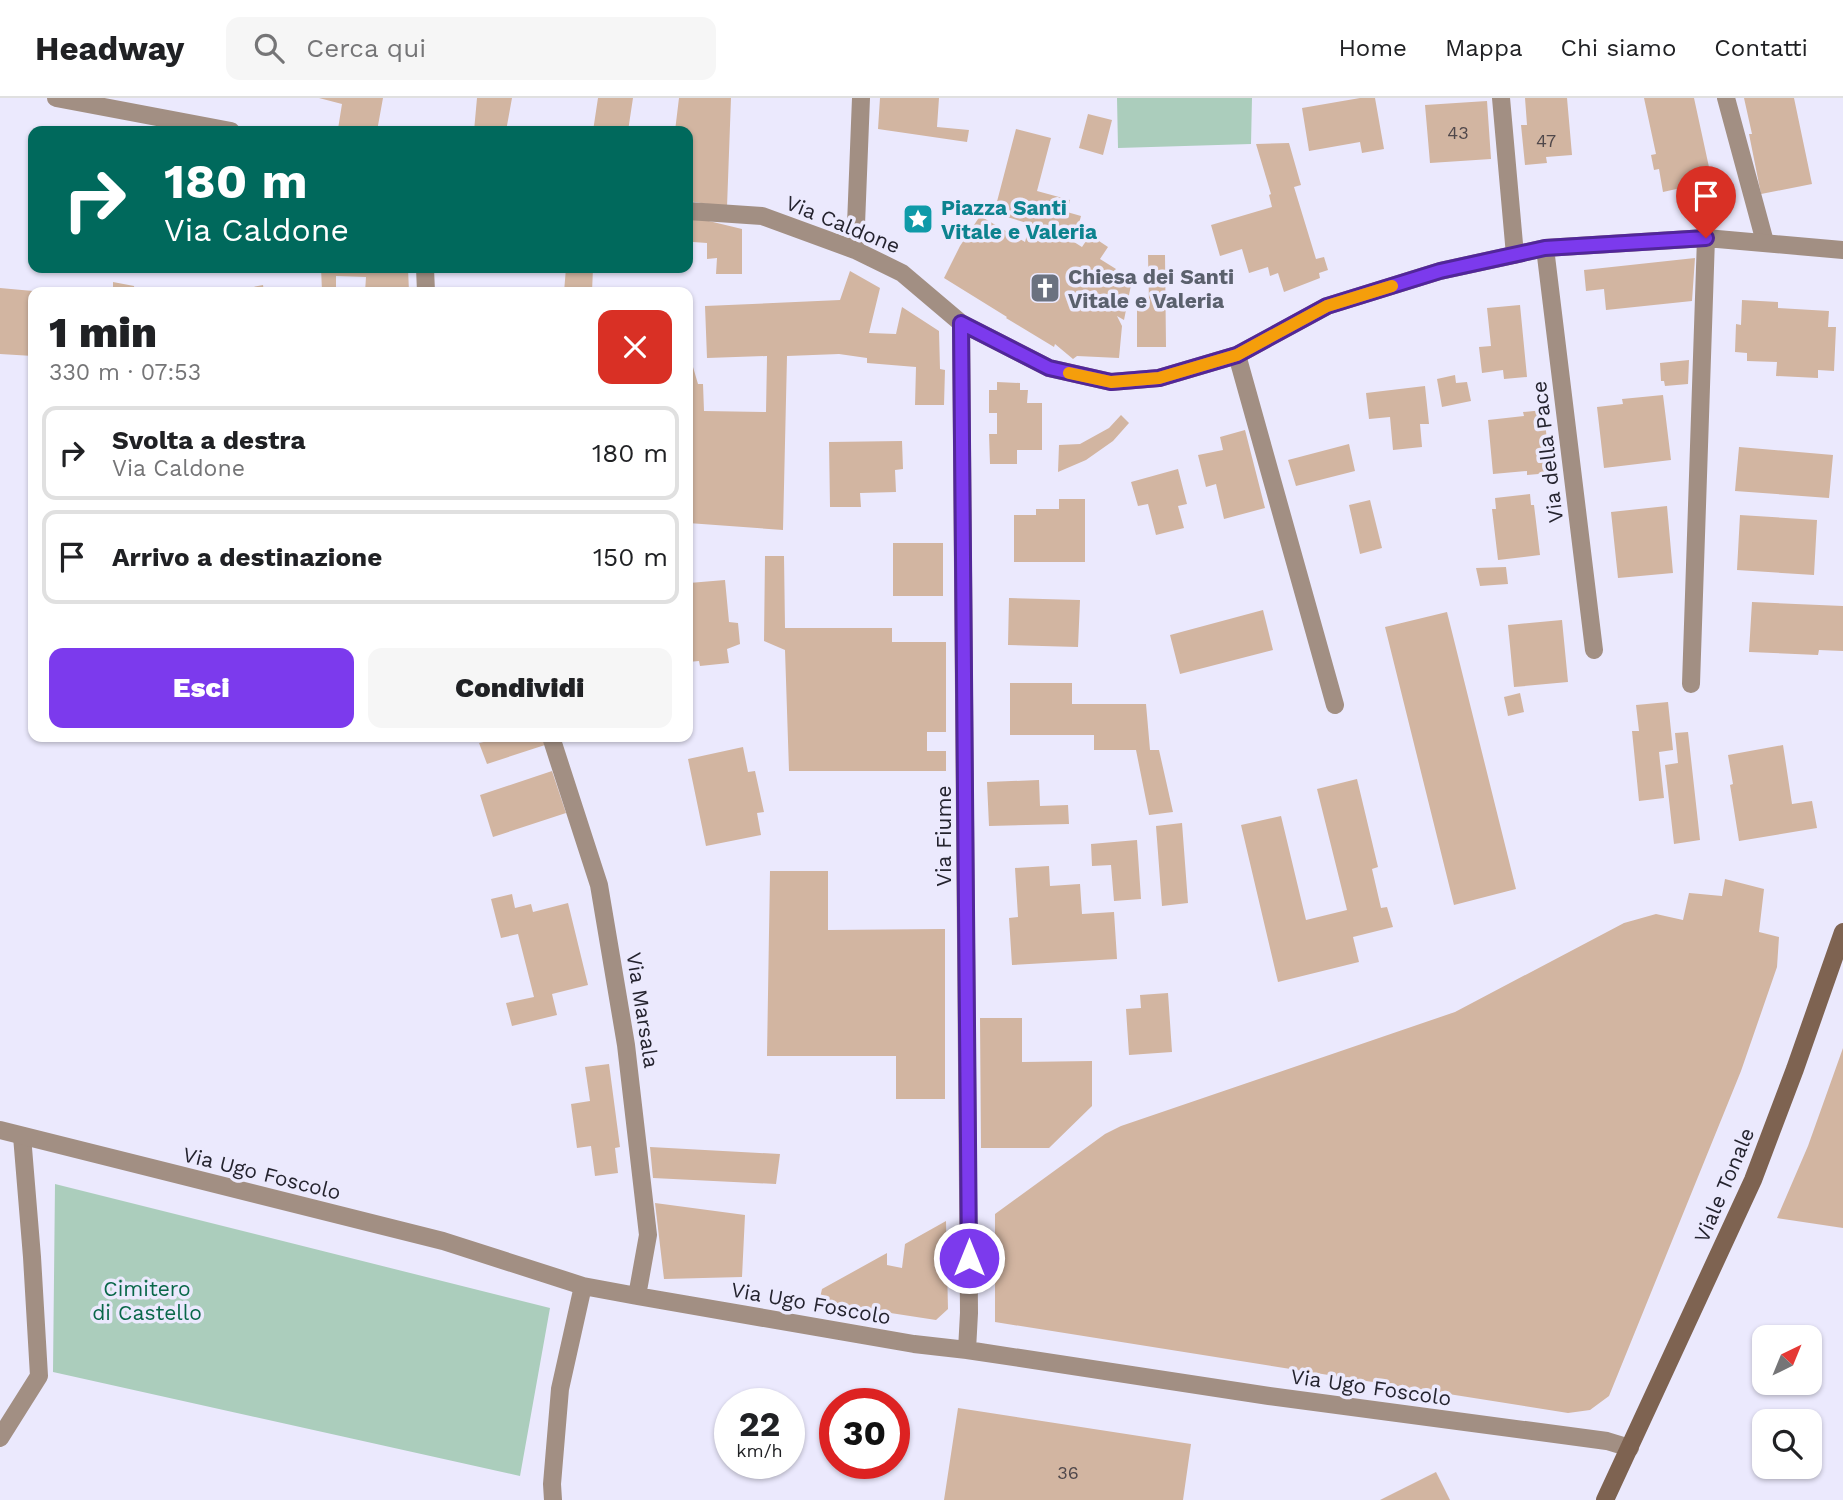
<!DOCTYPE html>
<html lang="it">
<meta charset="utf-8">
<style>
:root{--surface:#fff;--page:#f6f6f6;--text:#202124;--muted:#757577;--line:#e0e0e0;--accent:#7c3aed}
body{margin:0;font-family:"Work Sans",sans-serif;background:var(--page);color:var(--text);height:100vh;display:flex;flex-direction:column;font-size:26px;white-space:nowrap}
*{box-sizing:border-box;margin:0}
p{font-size:23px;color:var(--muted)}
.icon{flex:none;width:38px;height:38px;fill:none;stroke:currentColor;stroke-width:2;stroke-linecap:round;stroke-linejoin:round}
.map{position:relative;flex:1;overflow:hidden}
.panel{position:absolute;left:28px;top:189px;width:665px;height:455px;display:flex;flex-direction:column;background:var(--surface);border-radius:14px;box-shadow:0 2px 5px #0004}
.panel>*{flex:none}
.hud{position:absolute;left:28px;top:28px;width:665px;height:147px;border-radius:14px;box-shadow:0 2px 5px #0004;background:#00695c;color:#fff;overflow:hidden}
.needle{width:46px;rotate:43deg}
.tools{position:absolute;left:1752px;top:1227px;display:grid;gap:14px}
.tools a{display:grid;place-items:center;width:70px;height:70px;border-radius:14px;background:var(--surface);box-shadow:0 2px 5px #0004;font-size:35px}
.speed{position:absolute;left:714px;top:1290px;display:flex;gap:14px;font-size:35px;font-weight:700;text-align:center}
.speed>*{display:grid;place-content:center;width:91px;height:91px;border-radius:50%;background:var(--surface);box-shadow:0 2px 5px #0004;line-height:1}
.speed small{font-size:18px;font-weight:400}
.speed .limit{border:10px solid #d22;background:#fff;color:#111}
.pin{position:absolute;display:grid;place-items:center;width:60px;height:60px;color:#fff;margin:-72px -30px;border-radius:50% 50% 50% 0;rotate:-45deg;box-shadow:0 0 7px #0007}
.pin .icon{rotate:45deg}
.me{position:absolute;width:77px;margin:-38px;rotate:0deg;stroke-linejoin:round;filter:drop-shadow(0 0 5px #0008)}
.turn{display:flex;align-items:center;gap:24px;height:147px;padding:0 21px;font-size:32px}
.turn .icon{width:91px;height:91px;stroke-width:2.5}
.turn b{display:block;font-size:49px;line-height:60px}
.round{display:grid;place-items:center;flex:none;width:74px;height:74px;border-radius:14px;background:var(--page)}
.overview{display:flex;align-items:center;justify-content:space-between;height:119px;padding:0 21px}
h1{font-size:42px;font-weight:800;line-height:52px}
.primary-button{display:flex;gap:14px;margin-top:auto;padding:14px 21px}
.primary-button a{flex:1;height:80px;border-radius:14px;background:var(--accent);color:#fff;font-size:28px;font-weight:800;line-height:80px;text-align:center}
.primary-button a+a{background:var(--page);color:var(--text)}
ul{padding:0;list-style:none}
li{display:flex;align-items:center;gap:21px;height:94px;margin:0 14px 10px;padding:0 7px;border:4px solid var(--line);border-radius:14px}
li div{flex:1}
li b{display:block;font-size:26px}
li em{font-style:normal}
header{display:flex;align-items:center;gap:42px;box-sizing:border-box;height:98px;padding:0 35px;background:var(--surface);border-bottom:2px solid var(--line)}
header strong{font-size:33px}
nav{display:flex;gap:38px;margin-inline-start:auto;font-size:24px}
.search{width:490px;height:63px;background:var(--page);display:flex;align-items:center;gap:18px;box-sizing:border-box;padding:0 24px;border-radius:14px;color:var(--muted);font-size:26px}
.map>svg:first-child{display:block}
.green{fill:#abcdbc}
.building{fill:#d2b5a1}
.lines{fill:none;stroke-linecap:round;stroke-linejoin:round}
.lane{stroke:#a28f83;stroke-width:18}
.street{stroke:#a28f83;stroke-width:18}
.secondary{stroke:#7e6351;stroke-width:18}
.route-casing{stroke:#51269a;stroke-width:18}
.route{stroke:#7c3aed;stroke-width:12}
.slow{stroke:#f59e0b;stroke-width:12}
.labels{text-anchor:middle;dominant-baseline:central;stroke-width:7;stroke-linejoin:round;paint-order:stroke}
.number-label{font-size:18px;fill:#50484b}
.culture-label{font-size:21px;font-weight:bold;fill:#0d838f;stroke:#ebe9fd;text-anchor:start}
.street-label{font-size:21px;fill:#24232e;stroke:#ebe9fd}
.worship-label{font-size:21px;font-weight:bold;fill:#5b616d;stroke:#ebe9fd;text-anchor:start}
.park-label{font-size:21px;fill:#096749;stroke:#ebe9fd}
</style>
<header>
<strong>Headway</strong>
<div class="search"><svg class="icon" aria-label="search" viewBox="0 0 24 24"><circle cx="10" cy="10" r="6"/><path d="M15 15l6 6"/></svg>Cerca qui</div>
<nav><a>Home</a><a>Mappa</a><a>Chi siamo</a><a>Contatti</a></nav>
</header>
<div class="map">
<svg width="1843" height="1402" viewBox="0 0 1843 1402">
<rect width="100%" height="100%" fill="#ebe9fd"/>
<path class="green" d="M 1117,0 L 1252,0 L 1251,46 L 1118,50 Z
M 55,1086 L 550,1210 L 520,1378 L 53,1274 Z"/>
<path class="building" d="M 319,0 L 383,0 L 377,33 L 338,31 L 342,6 Z
M 477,0 L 512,0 L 506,33 L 474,33 Z
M 598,0 L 633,0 L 628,33 L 593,33 Z
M 679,0 L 731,0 L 727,109 L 688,103 L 688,33 L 675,33 Z
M 880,0 L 939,0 L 937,29 L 969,32 L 967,44 L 878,31 Z
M 1360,0 L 1375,0 L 1384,51 L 1362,55 L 1360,44 L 1309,53 L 1302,10 Z
M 1525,0 L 1567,0 L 1572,57 L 1546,59 L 1547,65 L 1525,67 L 1521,27 L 1527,27 Z
M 1644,0 L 1694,0 L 1712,83 L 1663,94 L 1659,71 L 1654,72 L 1651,57 L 1656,56 Z
M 1744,0 L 1794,0 L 1812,86 L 1761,96 L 1749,36 L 1752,36 Z
M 1487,3 L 1491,61 L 1430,65 L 1425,7 Z
M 1088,16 L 1112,22 L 1103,57 L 1079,50 Z
M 1016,31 L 1051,40 L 1037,93 L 1070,102 L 1067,114 L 1081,118 L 1074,144 L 1082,149 L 1090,137 L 1108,149 L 1100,161 L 1116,171 L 1113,174 L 1131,187 L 1124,222 L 1117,218 L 1122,228 L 1119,260 L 1077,258 L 1073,261 L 1055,246 L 1054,249 L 1006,220 L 1007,219 L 944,180 L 960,148 L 980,118 L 1025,144 L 1030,126 L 994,115 Z
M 1289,45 L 1301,87 L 1294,89 L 1316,161 L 1324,159 L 1328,172 L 1319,175 L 1320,180 L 1284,194 L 1278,175 L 1270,178 L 1268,169 L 1249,175 L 1242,151 L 1220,158 L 1211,127 L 1272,109 L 1269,97 L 1271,96 L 1256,46 Z
M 688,118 L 742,131 L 742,176 L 716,176 L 717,160 L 707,161 L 707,145 L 693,144 Z
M 1148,157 L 1165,157 L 1166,249 L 1137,249 L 1137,204 L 1149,204 Z
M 1695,160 L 1692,203 L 1606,212 L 1604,191 L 1586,193 L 1584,172 Z
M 321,170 L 408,170 L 409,194 L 365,194 L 366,179 L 336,178 L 336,193 L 322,193 Z
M 566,170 L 593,170 L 592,194 L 564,194 Z
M 850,173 L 880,190 L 869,235 L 896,236 L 902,209 L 939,233 L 940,271 L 945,272 L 944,307 L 915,307 L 916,269 L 867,265 L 867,260 L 839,256 L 787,258 L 783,432 L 688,425 L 688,252 L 698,286 L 703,286 L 704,313 L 766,314 L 767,258 L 707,260 L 705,208 L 840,202 Z
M 113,184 L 134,188 L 135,194 L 113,194 Z
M 263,187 L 264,194 L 233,194 L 233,193 Z
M 0,190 L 33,193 L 33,258 L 0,256 Z
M 1742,202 L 1778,204 L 1778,210 L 1829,213 L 1828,229 L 1836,229 L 1834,273 L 1818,272 L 1818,280 L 1776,278 L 1777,264 L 1747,263 L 1747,255 L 1735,254 L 1736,226 L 1741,227 Z
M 1520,207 L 1527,279 L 1504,281 L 1503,272 L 1482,275 L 1479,249 L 1491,248 L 1487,210 Z
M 1689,262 L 1688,286 L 1665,288 L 1664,283 L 1661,283 L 1660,265 Z
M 1455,277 L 1456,285 L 1467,284 L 1471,303 L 1442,309 L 1437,281 Z
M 997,284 L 1020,285 L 1020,292 L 1028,292 L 1027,305 L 1042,305 L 1042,352 L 1017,352 L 1017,366 L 990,366 L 989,336 L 997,336 L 997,315 L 989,315 L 989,292 L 997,292 Z
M 1425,288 L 1429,326 L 1420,326 L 1422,349 L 1393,352 L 1390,319 L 1369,321 L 1366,295 Z
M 1663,297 L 1671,362 L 1604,370 L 1597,309 L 1623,306 L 1622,301 Z
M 1544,312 L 1550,375 L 1527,377 L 1527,373 L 1493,376 L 1488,322 L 1524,318 L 1523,314 Z
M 1121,317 L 1129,325 L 1113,343 L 1086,362 L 1058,374 L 1059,347 L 1080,346 L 1109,330 Z
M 1245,332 L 1265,410 L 1224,421 L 1216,386 L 1206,389 L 1198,357 L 1223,352 L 1220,339 Z
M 902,343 L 903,371 L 895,372 L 896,394 L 860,395 L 861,409 L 830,409 L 829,344 Z
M 1349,346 L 1355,373 L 1296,388 L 1288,362 Z
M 1739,349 L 1833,357 L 1829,400 L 1735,393 Z
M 1178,371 L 1187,406 L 1178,408 L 1184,430 L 1156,437 L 1148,406 L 1138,408 L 1131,384 Z
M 1530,396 L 1531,407 L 1534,407 L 1540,457 L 1498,462 L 1492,411 L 1496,411 L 1495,400 Z
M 1059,401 L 1085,401 L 1085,464 L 1014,464 L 1014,417 L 1036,417 L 1036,411 L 1059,411 Z
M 1370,402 L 1382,450 L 1360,456 L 1349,407 Z
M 1667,408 L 1673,475 L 1618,480 L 1611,414 Z
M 1740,417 L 1817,422 L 1814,477 L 1737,472 Z
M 893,445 L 943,445 L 943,498 L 893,498 Z
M 765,458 L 784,458 L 785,530 L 892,530 L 892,544 L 946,544 L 946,634 L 927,634 L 927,653 L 946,653 L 946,673 L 789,673 L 785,552 L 764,543 Z
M 1506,469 L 1508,486 L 1480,488 L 1476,470 Z
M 725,482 L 729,524 L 738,525 L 740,546 L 727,551 L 729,565 L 700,568 L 699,563 L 688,564 L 689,485 Z
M 1009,500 L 1080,502 L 1078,549 L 1008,547 Z
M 1752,504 L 1843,508 L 1843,553 L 1819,552 L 1818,557 L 1749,554 Z
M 1263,512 L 1273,552 L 1180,576 L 1170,537 Z
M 1447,514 L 1516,791 L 1454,807 L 1385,529 Z
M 1562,522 L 1568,584 L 1514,589 L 1508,527 Z
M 1010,585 L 1072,585 L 1072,606 L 1146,606 L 1150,652 L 1159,652 L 1173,714 L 1149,717 L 1136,652 L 1094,652 L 1094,637 L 1010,637 Z
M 1520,595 L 1524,614 L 1508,618 L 1504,599 Z
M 1668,604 L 1673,652 L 1659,654 L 1664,700 L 1639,703 L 1632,633 L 1639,633 L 1636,607 Z
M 1688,634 L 1700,742 L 1674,746 L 1665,667 L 1678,665 L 1675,635 Z
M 492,639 L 543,639 L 545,647 L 487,666 L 479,645 L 493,642 Z
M 1783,647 L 1792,706 L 1812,703 L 1817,730 L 1739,743 L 1730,687 L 1733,686 L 1728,657 Z
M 743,649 L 748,674 L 755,673 L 764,714 L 757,715 L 761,737 L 706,748 L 688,661 Z
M 552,673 L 566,715 L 493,739 L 480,697 Z
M 1357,681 L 1378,769 L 1372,771 L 1381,810 L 1387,809 L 1393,829 L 1353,839 L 1359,864 L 1278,884 L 1241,727 L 1281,718 L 1306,822 L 1347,812 L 1317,691 Z
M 1039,682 L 1040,708 L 1068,707 L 1069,726 L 989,728 L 987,684 Z
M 1182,725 L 1188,805 L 1162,808 L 1156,728 Z
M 1137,742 L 1141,801 L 1114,803 L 1111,767 L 1092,768 L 1091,746 Z
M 1049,768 L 1050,788 L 1080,786 L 1082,816 L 1114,814 L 1117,861 L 1012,867 L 1009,820 L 1018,819 L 1015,770 Z
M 770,773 L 828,773 L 828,832 L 945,831 L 945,1001 L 896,1001 L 896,958 L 767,958 Z
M 1725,781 L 1764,791 L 1759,834 L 1779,839 L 1777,869 L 1741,973 L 1609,1298 L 1590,1312 L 1568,1315 L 995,1224 L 995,1116 L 1105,1036 L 1121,1028 L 1455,914 L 1624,825 L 1656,816 L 1683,822 L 1689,795 L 1722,798 Z
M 512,796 L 515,810 L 531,806 L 533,814 L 568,805 L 588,887 L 552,896 L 557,917 L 512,928 L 506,905 L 534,899 L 518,836 L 501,840 L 491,801 Z
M 1168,895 L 1172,954 L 1129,957 L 1126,911 L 1141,910 L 1140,897 Z
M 980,920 L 1022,920 L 1022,964 L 1092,963 L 1092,1008 L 1049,1050 L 981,1050 Z
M 1843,950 L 1843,1130 L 1777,1120 L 1808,1048 Z
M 609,966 L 620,1049 L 615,1050 L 618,1075 L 595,1078 L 591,1048 L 577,1050 L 571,1006 L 590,1003 L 585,969 Z
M 650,1049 L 780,1056 L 776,1086 L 653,1080 Z
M 655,1105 L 745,1117 L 742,1179 L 664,1181 Z
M 946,1123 L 948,1211 L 936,1222 L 819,1204 L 822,1191 L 887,1155 L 887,1167 L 902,1170 L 905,1146 Z
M 958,1310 L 1191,1346 L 1183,1402 L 944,1402 Z
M 1436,1374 L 1450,1402 L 1380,1402 Z"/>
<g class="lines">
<path class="lane" d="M 1726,0 L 1765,144
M 0,1340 L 39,1278 L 32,1159 L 22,1038"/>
<path class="street" d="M 56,0 L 231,33
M 1501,0 L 1515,157
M 688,113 L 762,118 L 855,152 L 902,175 L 961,225 L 1049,270 L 1111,284 L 1159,280 L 1237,257 L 1327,208 L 1440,173 L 1545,150 L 1706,140 L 1843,152
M 1545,150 L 1594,552
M 855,152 L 861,0
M 425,170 L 426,194
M 961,225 L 969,1215 L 967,1252
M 1237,257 L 1335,607
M 1691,586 L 1706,140
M 551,639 L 599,787 L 626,947 L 648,1137 L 637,1198
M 0,1032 L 443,1143 L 583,1188 L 637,1198 L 914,1246 L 967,1252 L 1269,1298 L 1607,1343 L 1630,1350
M 553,1402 L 552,1386 L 560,1291 L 583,1188"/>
<path class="secondary" d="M 1605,1402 L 1753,1082 L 1795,971 L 1843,834"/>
</g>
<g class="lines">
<g class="route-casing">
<path id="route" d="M 969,1160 L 961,225 L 1049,270 L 1111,284 L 1159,280 L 1237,257 L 1327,208 L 1440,173 L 1545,150 L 1706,140"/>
</g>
<use href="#route" class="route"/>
<path class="slow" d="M 1069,275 L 1111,284 L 1159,280 L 1237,257 L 1327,208 L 1392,188"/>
</g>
<defs>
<g id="sight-square" transform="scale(1.575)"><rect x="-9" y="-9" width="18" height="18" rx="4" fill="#0f9aa8" stroke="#ebe9fd"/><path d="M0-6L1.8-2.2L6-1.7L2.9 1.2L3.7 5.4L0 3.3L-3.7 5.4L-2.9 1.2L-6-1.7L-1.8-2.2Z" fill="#fff"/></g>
<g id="church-square" transform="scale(1.575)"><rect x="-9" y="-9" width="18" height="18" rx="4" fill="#6b7280" stroke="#ebe9fd"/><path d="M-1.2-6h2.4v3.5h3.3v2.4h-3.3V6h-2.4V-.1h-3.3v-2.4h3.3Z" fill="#fff"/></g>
</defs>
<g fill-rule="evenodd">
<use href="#sight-square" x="918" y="121"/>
<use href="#church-square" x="1045" y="190"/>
</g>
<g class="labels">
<g class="number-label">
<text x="1458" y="34">43</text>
<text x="1546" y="42">47</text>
<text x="1068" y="1374">36</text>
</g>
<g class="culture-label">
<text x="941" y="109">Piazza Santi<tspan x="941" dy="24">Vitale e Valeria</tspan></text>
</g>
<g class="street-label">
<text transform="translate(843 126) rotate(22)">Via Caldone</text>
<text transform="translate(1547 354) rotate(-97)">Via della Pace</text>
<text transform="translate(943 738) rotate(-90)">Via Fiume</text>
<text transform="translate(643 912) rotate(81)">Via Marsala</text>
<text transform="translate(262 1075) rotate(14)">Via Ugo Foscolo</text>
<text transform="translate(1724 1087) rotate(-67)">Viale Tonale</text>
<text transform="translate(811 1205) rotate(10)">Via Ugo Foscolo</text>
<text transform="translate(1371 1289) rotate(8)">Via Ugo Foscolo</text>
</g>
<g class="worship-label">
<text x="1068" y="178">Chiesa dei Santi<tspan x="1068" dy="24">Vitale e Valeria</tspan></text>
</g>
<g class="park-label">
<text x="147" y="1190">Cimitero<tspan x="147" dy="24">di Castello</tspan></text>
</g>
</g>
</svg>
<div class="tools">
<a><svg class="needle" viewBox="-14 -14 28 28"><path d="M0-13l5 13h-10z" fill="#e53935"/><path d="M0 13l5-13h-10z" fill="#757577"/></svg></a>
<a><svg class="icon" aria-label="search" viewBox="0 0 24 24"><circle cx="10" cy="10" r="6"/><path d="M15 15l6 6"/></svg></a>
</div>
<div class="speed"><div>22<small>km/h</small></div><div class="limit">30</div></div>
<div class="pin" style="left:1706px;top:140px;background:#d93025"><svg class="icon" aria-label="arrive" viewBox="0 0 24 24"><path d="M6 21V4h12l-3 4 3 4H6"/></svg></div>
<svg class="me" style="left:969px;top:1160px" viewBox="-20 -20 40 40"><circle r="17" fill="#7c3aed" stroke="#fff" stroke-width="3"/><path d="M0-11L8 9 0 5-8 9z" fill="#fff"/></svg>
<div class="hud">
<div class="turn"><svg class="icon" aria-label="right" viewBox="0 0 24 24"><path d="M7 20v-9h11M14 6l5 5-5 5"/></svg><div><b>180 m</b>Via Caldone</div></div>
</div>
<section class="panel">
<div class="overview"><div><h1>1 min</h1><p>330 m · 07:53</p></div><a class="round" style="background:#d93025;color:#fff"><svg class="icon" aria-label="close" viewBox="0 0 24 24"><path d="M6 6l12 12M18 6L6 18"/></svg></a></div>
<ul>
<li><svg class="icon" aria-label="right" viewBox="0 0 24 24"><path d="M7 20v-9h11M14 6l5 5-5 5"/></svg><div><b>Svolta a destra</b><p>Via Caldone</p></div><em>180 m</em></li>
<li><svg class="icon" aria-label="arrive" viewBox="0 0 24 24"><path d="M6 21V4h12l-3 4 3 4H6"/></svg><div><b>Arrivo a destinazione</b></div><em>150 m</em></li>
</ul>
<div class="primary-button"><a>Esci</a><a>Condividi</a></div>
</section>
</div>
